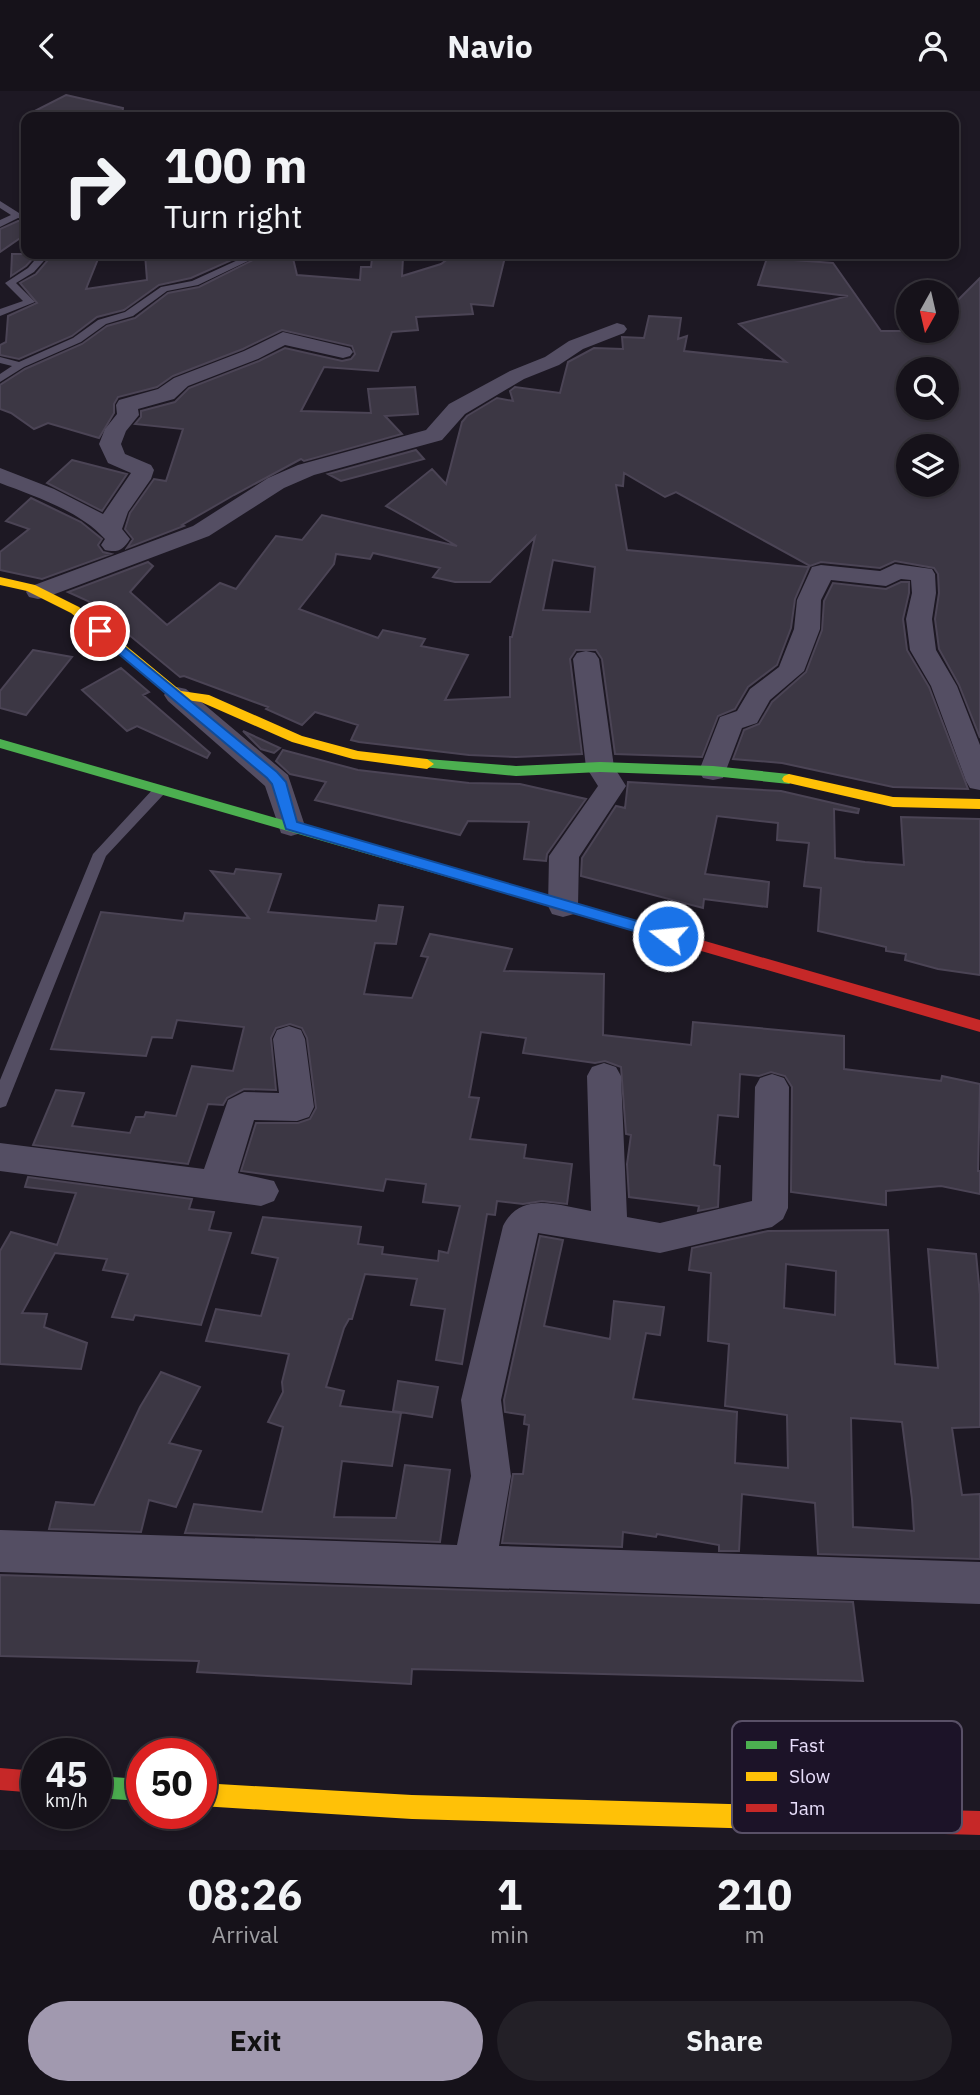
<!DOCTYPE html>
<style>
:root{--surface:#16121a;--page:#232027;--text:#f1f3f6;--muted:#9e9ea2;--line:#353239;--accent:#a199af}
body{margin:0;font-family:"IBM Plex Sans",sans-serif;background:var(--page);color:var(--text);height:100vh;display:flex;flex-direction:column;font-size:26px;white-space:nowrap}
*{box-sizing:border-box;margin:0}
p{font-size:23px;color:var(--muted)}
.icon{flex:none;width:38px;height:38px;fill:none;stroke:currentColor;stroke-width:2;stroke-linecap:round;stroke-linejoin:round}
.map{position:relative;height:1759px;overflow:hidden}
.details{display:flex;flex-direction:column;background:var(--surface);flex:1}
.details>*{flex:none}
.hud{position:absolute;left:21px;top:21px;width:938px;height:147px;border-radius:14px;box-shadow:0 4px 10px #0003,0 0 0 2px var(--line);background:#16121a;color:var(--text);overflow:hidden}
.needle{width:46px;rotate:188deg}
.fabs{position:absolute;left:896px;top:189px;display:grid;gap:14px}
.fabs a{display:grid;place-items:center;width:63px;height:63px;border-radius:50%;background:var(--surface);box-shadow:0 4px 10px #0003,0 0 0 2px var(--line);font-size:35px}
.speed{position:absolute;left:21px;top:1647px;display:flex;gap:14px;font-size:35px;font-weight:700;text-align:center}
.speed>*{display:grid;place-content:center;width:91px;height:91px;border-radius:50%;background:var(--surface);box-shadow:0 4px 10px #0003,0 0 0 2px var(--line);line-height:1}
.speed small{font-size:18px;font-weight:400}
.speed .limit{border:10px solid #d22;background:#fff;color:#111}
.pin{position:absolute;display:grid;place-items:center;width:60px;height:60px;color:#fff;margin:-30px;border:4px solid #fff;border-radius:50%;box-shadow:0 2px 7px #0007}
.me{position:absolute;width:77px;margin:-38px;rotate:286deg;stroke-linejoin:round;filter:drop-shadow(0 0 5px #0008)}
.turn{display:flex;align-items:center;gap:24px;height:147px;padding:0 28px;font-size:32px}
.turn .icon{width:91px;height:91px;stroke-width:2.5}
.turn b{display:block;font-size:49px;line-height:60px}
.eta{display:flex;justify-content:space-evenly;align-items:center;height:119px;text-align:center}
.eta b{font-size:42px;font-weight:700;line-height:49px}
.cta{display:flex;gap:14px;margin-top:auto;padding:14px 28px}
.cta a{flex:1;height:80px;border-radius:42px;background:var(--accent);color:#111;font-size:28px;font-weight:700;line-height:80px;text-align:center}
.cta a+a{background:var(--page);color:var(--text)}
header{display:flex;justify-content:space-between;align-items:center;height:91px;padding:0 28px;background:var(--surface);font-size:32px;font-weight:700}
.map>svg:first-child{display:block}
.building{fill:#3c3744;stroke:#4b4455;stroke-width:2;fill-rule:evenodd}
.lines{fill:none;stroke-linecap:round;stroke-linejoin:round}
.lane{fill:#544e63;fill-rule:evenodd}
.street{fill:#544e63;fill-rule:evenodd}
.fast{fill:#4caf50;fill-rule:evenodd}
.slow{fill:#ffc107;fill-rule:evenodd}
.jam{fill:#c62828;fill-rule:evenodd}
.route{fill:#1a73e8;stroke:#114b97;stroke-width:2}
.key{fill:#1c1328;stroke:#595067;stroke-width:2}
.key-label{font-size:19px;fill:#e8defb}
</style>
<header><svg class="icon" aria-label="back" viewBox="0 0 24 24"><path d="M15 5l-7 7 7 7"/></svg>Navio<svg class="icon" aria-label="person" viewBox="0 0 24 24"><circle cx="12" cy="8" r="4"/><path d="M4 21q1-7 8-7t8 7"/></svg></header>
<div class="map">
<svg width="980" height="1759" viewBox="0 0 980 1759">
<rect width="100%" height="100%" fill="#1d1823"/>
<path class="building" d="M 66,4 L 123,17 L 122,26 L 23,26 Z
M 18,130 L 26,130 L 26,143 L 0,161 L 0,138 Z
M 12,163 L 37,163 L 26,175 L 11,185 Z
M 53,163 L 100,163 L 86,198 L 147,189 L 145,163 L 245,163 L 191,187 L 159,194 L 124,219 L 97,226 L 72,245 L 19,268 L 0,264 L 0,254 L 6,251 L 8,225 L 37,212 L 20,192 L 36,183 Z
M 265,163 L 292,163 L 297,184 L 360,189 L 361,176 L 371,176 L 372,167 L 403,167 L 402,185 L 441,173 L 449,167 L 505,166 L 493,215 L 471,213 L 473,223 L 416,226 L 418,239 L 392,241 L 378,280 L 324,276 L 301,320 L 371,322 L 368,298 L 415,296 L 418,323 L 385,325 L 402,343 L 304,370 L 301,368 L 234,404 L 182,434 L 184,435 L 127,457 L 133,448 L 125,438 L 130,422 L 154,388 L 166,390 L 183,338 L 135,333 L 141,326 L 141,320 L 175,311 L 189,297 L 259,270 L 285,257 L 342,270 L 351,268 L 355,263 L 352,255 L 282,239 L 243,258 L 173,285 L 157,296 L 118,306 L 114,313 L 114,322 L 99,347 L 48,332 L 34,338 L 11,322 L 0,318 L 0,294 L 25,278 L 82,253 L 107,235 L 135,227 L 168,202 L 199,196 Z
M 767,167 L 833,172 L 881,240 L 947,240 L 947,220 L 980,187 L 980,647 L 959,594 L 939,558 L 935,528 L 939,502 L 938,483 L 934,477 L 895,470 L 880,477 L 821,471 L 810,475 L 676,401 L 665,406 L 624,382 L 623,395 L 616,394 L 627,459 L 809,476 L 795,508 L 791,537 L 777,574 L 748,596 L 735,618 L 718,625 L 702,666 L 615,663 L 602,568 L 596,559 L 576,559 L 570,568 L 582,663 L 516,666 L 469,664 L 359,651 L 351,649 L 358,634 L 315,621 L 302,634 L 266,618 L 268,616 L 184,585 L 180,586 L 88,510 L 68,501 L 148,471 L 153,475 L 130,501 L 167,534 L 220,492 L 236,498 L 276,445 L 302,449 L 322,424 L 457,455 L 386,415 L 432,378 L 446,393 L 462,331 L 467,325 L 497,307 L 513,310 L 510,300 L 515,296 L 560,302 L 568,271 L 594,257 L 623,258 L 622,246 L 644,247 L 649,225 L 681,227 L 678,248 L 687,245 L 684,260 L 786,271 L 739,233 L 848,205 L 758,194 ZM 908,278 L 947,278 L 947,317 L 908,317 ZM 908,355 L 947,355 L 947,394 L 908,394 ZM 535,446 L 512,546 L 510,546 L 510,606 L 445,609 L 468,564 L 421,555 L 425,548 L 383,539 L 378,547 L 299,518 L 334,473 L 336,463 L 370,468 L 373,462 L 440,477 L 433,486 L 455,491 L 490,491 ZM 553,469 L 595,476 L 590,521 L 543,519 Z
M 416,359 L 424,368 L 341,390 L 328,383 Z
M 72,369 L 127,383 L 102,420 L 47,392 Z
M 31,407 L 81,431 L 102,448 L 98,454 L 103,461 L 111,463 L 42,488 L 0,479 L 0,461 L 29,438 L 6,430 Z
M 901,491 L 909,491 L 909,502 L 903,528 L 907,559 L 929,596 L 968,698 L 893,696 L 782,672 L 733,668 L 744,639 L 759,633 L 772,611 L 806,581 L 822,539 L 824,510 L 833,492 L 886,498 Z
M 33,559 L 72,566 L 26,624 L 0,617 L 0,600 Z
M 121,577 L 149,601 L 143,604 L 210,662 L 207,667 L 137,635 L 127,640 L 82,599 Z
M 243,640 L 280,657 L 274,662 L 261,658 Z
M 283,659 L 358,679 L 469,692 L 520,693 L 586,708 L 547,763 L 546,770 L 524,768 L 529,731 L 468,730 L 460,744 L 315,709 L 326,691 L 290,683 L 276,670 Z
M 628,691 L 781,700 L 859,718 L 858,722 L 834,718 L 835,767 L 865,771 L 904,774 L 901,726 L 980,728 L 980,884 L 938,878 L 905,869 L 906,863 L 886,860 L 886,856 L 818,840 L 821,797 L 804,795 L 809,752 L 777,749 L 778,732 L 717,725 L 705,783 L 769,791 L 767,816 L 704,808 L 703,817 L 581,785 L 582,767 L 616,715 L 625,717 Z
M 236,778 L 281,783 L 268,821 L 376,830 L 379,814 L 403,816 L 396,853 L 375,852 L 364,903 L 412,907 L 428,866 L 421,865 L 430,843 L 512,858 L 504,880 L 604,883 L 603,944 L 691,954 L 693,931 L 844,945 L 844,978 L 941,990 L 942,985 L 980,993 L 978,1080 L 980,1080 L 980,1103 L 941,1095 L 886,1100 L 886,1114 L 791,1101 L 792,996 L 785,985 L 771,981 L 759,985 L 740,983 L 738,1026 L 718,1024 L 714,1074 L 720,1075 L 718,1116 L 698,1120 L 699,1115 L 629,1106 L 627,1073 L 631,1044 L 626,1043 L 621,976 L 605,970 L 595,972 L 523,962 L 526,947 L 481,941 L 469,1006 L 479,1007 L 470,1048 L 526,1054 L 524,1067 L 572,1073 L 567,1113 L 542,1110 L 523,1113 L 497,1110 L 495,1124 L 487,1123 L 462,1273 L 436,1269 L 445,1218 L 411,1214 L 417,1188 L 365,1183 L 352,1228 L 349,1228 L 344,1237 L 326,1296 L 344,1300 L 340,1315 L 401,1322 L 392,1375 L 342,1370 L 334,1426 L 396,1427 L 405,1374 L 450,1379 L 440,1451 L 185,1442 L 194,1413 L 262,1421 L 283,1336 L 268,1331 L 283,1301 L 282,1291 L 289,1263 L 206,1250 L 216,1218 L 261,1225 L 278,1167 L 252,1162 L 263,1126 L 361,1136 L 358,1153 L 383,1156 L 382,1163 L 438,1170 L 439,1160 L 448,1162 L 460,1115 L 423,1111 L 426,1093 L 386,1088 L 383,1100 L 241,1080 L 256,1032 L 298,1032 L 310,1028 L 316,1017 L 307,947 L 302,937 L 290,933 L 276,937 L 271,947 L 276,999 L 244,998 L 227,1007 L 223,1014 L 208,1013 L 188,1073 L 33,1054 L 56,999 L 84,1002 L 72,1035 L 130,1042 L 136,1026 L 144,1026 L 146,1021 L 176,1025 L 192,975 L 233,980 L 244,936 L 177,929 L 172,947 L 152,946 L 146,965 L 51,958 L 101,821 L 183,830 L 185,822 L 249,827 L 211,780 L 234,783 Z
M 28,1086 L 192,1108 L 189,1118 L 214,1121 L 209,1139 L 231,1142 L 201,1234 L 135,1224 L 133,1229 L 112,1226 L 128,1183 L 103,1179 L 107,1168 L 55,1162 L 22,1222 L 47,1223 L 44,1236 L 87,1252 L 81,1278 L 0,1273 L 0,1160 L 11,1141 L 57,1154 L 76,1102 L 25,1096 Z
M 888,1139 L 895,1273 L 938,1277 L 928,1158 L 976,1163 L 980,1204 L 980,1336 L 952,1337 L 962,1404 L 980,1403 L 980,1468 L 818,1463 L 815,1412 L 742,1403 L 739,1460 L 719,1460 L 719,1454 L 657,1443 L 656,1446 L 623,1441 L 622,1456 L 502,1452 L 513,1383 L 523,1383 L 529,1334 L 524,1333 L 525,1324 L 505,1321 L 504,1309 L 540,1145 L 563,1149 L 544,1235 L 610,1248 L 614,1210 L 664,1216 L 660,1244 L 646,1242 L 633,1308 L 737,1321 L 735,1372 L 788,1377 L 787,1324 L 725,1315 L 729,1253 L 708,1250 L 711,1182 L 689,1179 L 692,1157 L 768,1140 ZM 786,1173 L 836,1180 L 835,1224 L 784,1217 ZM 851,1327 L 902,1331 L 912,1408 L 914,1440 L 853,1436 Z
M 161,1281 L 200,1296 L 169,1352 L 201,1360 L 176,1416 L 149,1409 L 141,1441 L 49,1438 L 56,1411 L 94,1414 L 140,1316 Z
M 398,1290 L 438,1296 L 432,1326 L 393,1320 Z
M 0,1484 L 853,1511 L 863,1590 L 412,1578 L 411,1593 L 197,1581 L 199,1570 L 0,1565 Z"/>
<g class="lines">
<path class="lane" d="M 0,110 L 19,122 L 26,122 L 26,128 L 18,127 L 0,136 L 0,129 L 11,124 L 0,117 Z
M 40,163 L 50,163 L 34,181 L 16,192 L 35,211 L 0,225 L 0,218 L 23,210 L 5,192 L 28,177 Z
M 251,163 L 263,163 L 198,194 L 167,200 L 133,225 L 106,233 L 81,251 L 24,276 L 0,291 L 0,283 L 12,275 L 0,272 L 0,266 L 19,271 L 73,247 L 98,229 L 125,221 L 161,196 L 192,190 Z
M 159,695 L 166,700 L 164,703 L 106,765 L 6,1015 L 0,1017 L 0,989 L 93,763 L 154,697 Z"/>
<path class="street" d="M 617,232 L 624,234 L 627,238 L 624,242 L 583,258 L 559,274 L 524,288 L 465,323 L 442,349 L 314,384 L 284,397 L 209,445 L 47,506 L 38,508 L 29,506 L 26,501 L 29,496 L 193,435 L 268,387 L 298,374 L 426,339 L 449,313 L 510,280 L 545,266 L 569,250 Z
M 283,241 L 350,257 L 353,261 L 350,265 L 343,267 L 285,254 L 258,268 L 188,295 L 174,308 L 138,318 L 139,324 L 126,340 L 121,353 L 125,363 L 151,374 L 154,379 L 151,388 L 128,421 L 122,438 L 130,448 C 123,459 118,462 105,459 L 101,454 L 105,448 C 80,420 34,405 0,392 L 0,377 L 54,398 L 103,423 L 131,382 L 108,372 L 99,353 L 105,338 L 117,323 L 116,314 L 119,309 L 158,298 L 174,287 L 244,260 Z
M 895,473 L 932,478 L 935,483 L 936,502 L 932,528 L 936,559 L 957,595 L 980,654 L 980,699 L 970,697 L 966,690 L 931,595 L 910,559 L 906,528 L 912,502 L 911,489 L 901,488 L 886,495 L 831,489 L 821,509 L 820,538 L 804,580 L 770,609 L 757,632 L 742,637 L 723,687 L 713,689 L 703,687 L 699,680 L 720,626 L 737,620 L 750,598 L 779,576 L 794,538 L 797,509 L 812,476 L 821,474 L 880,480 Z
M 586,560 L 595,562 L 599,568 L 614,676 L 626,695 L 579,766 L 578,815 L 574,823 L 563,826 L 552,823 L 548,815 L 549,765 L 598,695 L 586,676 L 573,568 L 577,562 Z
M 177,596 L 186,598 L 288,684 L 305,735 L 301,742 L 291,745 L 281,742 L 265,695 L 168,610 L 164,604 L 168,598 Z
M 289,935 L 301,939 L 305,948 L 314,1016 L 309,1026 L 297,1030 L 254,1029 L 238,1082 L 274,1090 L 279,1100 L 274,1110 L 261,1115 L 0,1080 L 0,1052 L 204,1078 L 228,1009 L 244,1001 L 279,1002 L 273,948 L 277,939 Z
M 604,972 L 616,976 L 621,985 L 627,1126 L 660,1132 L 752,1110 L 755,996 L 760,987 L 772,983 L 784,987 L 789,996 L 788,1117 L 783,1128 L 772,1136 L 660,1162 L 538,1142 L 501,1309 L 511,1385 L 499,1455 L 980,1471 L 980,1513 L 0,1481 L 0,1439 L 457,1454 L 471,1385 L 461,1309 L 503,1135 C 521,1099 559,1115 591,1120 L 587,985 L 592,976 Z"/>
<path class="fast" d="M 0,648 L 538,802 L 546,807 L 538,812 L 0,657 Z
M 427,668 L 516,675 L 600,671 L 713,675 L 789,683 L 796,688 L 789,693 L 713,685 L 600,681 L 516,685 L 422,676 L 420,673 Z
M 96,1685 L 142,1688 L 142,1710 L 96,1707 Z"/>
<path class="slow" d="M 0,486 L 35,494 L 79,516 L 181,600 L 209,604 L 302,645 L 358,660 L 427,668 L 434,673 L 427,678 L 353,668 L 292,651 L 201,611 L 172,607 L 71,522 L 27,500 L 0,494 Z
M 789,683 L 893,706 L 980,708 L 980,718 L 893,716 L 784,691 L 782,688 L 784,685 Z
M 201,1692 L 412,1704 L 803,1715 L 811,1719 L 815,1727 L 811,1735 L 803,1739 L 412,1728 L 201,1715 Z"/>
<path class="jam" d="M 538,802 L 980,929 L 980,941 L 533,811 L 530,807 L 533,803 Z
M 0,1677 L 37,1680 L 37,1702 L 0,1699 Z
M 803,1715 L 980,1720 L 980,1744 L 803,1739 L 795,1735 L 791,1727 L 795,1719 Z"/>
</g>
<path class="route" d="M 100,536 L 277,681 L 286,691 L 297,731 L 668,839 L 676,845 L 668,850 L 286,738 L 272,693 L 267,687 L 95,543 L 93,540 Z"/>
<rect x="732" y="1630" width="230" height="112" rx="10" class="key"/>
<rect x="746" y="1650" width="31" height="8" fill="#4caf50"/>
<rect x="746" y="1681" width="31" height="9" fill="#ffc107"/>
<rect x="746" y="1713" width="31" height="8" fill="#c62828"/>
<g class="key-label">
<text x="789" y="1661">Fast</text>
<text x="789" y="1692">Slow</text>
<text x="789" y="1724">Jam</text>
</g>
</svg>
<div class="fabs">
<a><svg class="needle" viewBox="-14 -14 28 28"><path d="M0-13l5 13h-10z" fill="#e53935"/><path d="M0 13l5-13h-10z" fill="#9e9ea2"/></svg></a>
<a><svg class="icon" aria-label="search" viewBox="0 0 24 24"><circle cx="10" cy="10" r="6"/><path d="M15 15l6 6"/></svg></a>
<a><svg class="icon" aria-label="layers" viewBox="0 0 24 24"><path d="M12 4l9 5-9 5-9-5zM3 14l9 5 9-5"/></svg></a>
</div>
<div class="speed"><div>45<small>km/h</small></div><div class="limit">50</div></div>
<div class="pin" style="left:100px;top:540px;background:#d93025"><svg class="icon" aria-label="arrive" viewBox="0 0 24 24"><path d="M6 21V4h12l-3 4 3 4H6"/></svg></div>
<svg class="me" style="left:668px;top:845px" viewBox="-20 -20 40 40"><circle r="17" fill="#1a73e8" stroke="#fff" stroke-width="3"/><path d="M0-11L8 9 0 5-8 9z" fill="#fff"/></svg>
<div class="hud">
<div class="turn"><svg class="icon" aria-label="right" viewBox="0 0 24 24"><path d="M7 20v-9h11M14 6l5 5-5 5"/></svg><div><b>100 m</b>Turn right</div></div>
</div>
</div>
<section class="details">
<div class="eta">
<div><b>08:26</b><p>Arrival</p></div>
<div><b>1</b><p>min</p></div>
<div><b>210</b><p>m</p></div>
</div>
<div class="cta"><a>Exit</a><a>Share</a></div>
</section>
